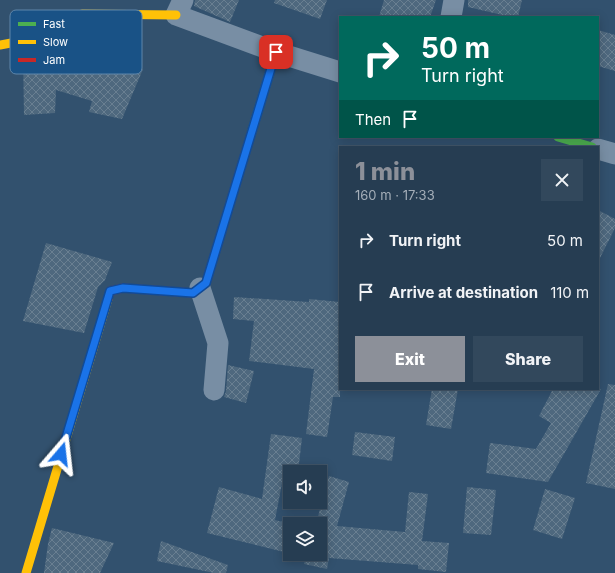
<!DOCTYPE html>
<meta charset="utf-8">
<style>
:root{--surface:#263d52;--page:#32485c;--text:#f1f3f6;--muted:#a4aeb8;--line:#425669;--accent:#8c9099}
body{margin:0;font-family:Inter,sans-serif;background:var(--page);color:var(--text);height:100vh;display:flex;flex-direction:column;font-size:15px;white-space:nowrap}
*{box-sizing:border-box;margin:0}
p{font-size:13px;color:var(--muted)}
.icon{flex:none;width:22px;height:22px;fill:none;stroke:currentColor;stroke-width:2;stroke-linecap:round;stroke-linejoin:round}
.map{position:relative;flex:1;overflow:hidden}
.details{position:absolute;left:339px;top:146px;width:260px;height:244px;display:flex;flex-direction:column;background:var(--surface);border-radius:0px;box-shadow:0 2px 10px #0003,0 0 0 1px var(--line)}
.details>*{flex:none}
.hud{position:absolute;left:339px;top:16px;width:260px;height:122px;border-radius:0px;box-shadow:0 2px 10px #0003,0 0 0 1px var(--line);background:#00695c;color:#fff;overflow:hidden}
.buttons{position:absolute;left:283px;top:465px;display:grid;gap:8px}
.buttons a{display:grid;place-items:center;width:44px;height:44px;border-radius:0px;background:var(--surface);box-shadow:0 2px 10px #0003,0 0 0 1px var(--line);font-size:20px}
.pin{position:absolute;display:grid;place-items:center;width:34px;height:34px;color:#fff;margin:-17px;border-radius:8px;box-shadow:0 2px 6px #0006}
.me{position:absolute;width:44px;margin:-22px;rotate:17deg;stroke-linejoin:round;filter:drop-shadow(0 0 3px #0008)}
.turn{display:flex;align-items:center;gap:14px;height:84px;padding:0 16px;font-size:18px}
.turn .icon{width:52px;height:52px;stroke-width:2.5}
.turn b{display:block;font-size:28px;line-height:34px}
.then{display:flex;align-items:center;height:38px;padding:0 16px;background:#0003;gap:8px;font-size:15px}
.round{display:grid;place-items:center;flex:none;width:42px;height:42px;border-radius:0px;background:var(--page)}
.summary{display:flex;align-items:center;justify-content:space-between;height:68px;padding:0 16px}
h1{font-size:24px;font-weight:800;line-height:30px;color:var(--accent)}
.action{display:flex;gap:8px;margin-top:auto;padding:8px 16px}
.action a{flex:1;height:46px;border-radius:0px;background:var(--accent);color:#fff;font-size:16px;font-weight:800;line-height:46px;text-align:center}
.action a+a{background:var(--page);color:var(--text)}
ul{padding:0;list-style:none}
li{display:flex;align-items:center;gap:12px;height:52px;padding:0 16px}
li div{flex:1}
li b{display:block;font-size:15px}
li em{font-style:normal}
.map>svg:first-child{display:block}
.building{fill:url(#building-cross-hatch)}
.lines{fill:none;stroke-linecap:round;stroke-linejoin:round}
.street{stroke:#788ea4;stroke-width:21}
.fast{stroke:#4caf50;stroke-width:9}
.slow{stroke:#ffc107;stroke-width:9}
.jam{stroke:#c62828;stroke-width:9}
.route-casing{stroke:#114b97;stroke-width:10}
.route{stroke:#1a73e8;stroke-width:7}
.key{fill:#195286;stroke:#5e86aa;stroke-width:1}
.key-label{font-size:11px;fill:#fff}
</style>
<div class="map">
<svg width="615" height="573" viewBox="0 0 615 573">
<defs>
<pattern id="building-cross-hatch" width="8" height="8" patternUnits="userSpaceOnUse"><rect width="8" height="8" fill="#4e687e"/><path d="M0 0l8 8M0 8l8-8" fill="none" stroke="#697f91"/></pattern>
</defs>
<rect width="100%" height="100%" fill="#32516e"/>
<path class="building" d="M 195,0 L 239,0 L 230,22 L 194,6 Z
M 275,0 L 327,0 L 320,19 L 274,3 Z
M 384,0 L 436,0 L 430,17 L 379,17 Z
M 468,0 L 522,0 L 518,17 L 511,17 L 468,7 Z
M 598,30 L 615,35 L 615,71 L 598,66 Z
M 95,49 L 143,69 L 122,119 L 89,112 L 92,101 L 56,90 L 55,113 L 24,115 L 23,53 L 40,50 L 59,50 L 58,62 L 88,66 Z
M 598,210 L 615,219 L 615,228 L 598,262 Z
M 46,243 L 112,262 L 105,280 L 98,287 L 84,333 L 23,321 Z
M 234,297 L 309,302 L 309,299 L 340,302 L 340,397 L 333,397 L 327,437 L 306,434 L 314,369 L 249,361 L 254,321 L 233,319 Z
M 228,365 L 254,371 L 246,403 L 224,397 L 226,391 Z
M 608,384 L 615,385 L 615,489 L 586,483 Z
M 432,389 L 458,389 L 451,429 L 426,425 Z
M 553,389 L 601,389 L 548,482 L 486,473 L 490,443 L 536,449 L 551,423 L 539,416 Z
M 355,432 L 395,437 L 392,461 L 352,455 Z
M 271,434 L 302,438 L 298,472 L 290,472 L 290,479 L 283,478 L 275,520 L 291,524 L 290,524 L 288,553 L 207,533 L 219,487 L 262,499 Z
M 329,476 L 349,482 L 337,526 L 405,532 L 409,492 L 428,494 L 422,541 L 449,543 L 446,572 L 418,569 L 418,565 L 329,558 L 327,569 L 304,564 L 307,554 L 320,554 L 320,524 L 316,524 Z
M 467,487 L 496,490 L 491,535 L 463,533 Z
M 545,489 L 575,498 L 562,539 L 533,530 Z
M 52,528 L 114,543 L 100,573 L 44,573 L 48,544 Z
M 161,541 L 228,565 L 226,573 L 214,573 L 157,561 Z"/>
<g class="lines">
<path class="street" d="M 183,0 L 176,15 L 276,52 L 340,72
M 451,17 L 454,0
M 598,149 L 615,154
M 200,288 L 218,343 L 214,390"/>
<path class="fast" d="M 252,131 L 276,52
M 558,137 L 592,147"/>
<path class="slow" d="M 0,45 L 69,32 L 82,14 L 176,15
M 26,573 L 108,299"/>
<path class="jam" d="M 108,299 L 110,291 L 123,288 L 193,293 L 206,283 L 252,131"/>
</g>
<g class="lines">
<g class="route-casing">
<path id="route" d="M 61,454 L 110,291 L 123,288 L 193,293 L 206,283 L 276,52"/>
</g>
<use href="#route" class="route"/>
</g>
<rect x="10" y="10" width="132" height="64" rx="6" class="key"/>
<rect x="18" y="22" width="18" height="4" fill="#4caf50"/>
<rect x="18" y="40" width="18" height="4" fill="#ffc107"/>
<rect x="18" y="58" width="18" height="4" fill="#c62828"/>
<g class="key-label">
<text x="43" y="28">Fast</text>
<text x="43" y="46">Slow</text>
<text x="43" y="64">Jam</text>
</g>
</svg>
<div class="buttons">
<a><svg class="icon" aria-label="sound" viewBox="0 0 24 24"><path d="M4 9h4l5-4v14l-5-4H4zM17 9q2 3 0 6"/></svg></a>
<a><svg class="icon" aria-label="layers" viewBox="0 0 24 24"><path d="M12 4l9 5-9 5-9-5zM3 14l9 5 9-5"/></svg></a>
</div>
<div class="pin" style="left:276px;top:52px;background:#d93025"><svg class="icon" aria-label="arrive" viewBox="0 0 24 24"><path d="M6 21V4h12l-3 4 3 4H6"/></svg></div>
<svg class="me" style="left:61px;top:454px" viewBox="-20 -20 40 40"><path d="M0-17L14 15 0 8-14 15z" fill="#1a73e8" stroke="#fff" stroke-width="4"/></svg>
<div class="hud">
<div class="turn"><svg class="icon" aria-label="right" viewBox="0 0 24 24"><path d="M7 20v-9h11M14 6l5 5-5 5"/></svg><div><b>50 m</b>Turn right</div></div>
<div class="then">Then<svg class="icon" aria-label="arrive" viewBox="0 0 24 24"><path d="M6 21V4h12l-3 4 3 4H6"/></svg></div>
</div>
<section class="details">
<div class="summary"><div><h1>1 min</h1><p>160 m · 17:33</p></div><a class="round"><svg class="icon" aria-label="close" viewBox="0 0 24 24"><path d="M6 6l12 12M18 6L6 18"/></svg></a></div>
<ul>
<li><svg class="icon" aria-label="right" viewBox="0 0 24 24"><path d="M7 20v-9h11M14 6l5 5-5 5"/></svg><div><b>Turn right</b></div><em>50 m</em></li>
<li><svg class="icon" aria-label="arrive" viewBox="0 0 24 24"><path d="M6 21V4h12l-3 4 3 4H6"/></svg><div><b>Arrive at destination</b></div><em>110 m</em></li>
</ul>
<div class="action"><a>Exit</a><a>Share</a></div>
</section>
</div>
